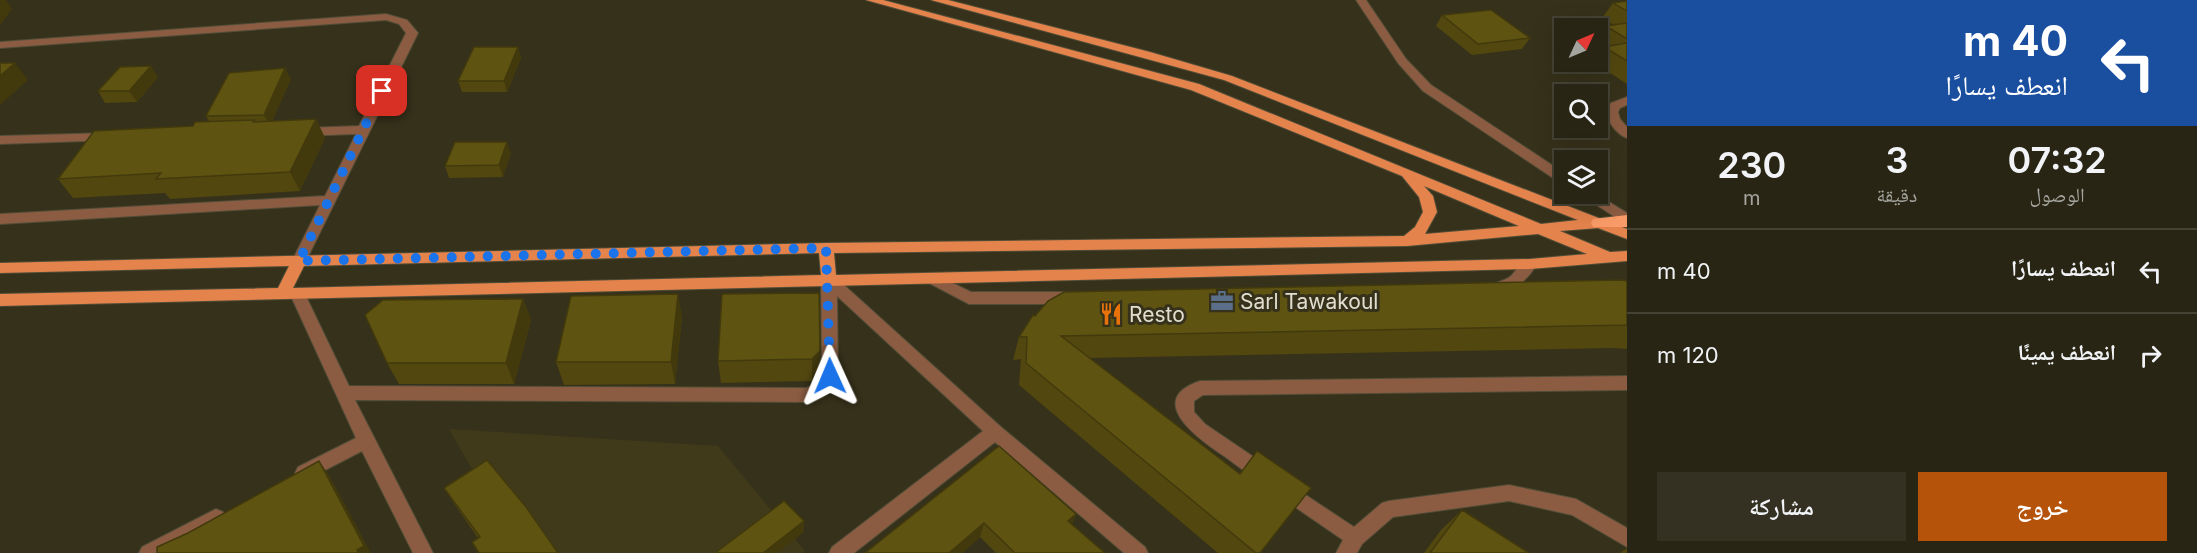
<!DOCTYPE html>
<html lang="ar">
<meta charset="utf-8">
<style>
:root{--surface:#282514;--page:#343122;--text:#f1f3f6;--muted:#a5a5a0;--line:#444234;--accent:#b45309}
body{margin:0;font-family:Inter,"Noto Naskh Arabic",sans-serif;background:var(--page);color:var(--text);direction:rtl;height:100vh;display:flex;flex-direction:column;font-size:22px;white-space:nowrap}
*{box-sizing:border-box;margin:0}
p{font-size:20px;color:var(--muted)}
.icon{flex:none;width:33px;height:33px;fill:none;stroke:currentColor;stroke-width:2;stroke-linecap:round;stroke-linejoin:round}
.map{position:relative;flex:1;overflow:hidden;direction:ltr}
.side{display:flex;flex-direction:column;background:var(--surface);width:570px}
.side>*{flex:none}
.banner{background:#1a4fa0;color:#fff;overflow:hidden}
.needle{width:39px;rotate:46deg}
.fabs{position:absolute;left:1554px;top:18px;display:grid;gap:12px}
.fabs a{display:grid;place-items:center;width:54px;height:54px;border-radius:0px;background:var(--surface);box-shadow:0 6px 24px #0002,0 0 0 2px var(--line);font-size:30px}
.pin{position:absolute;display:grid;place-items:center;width:51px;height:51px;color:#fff;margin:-26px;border-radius:12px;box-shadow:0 3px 9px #0006}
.me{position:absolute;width:66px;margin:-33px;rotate:359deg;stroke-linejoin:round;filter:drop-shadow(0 0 4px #0008)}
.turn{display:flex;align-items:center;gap:21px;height:126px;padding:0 30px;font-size:27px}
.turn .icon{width:78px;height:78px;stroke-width:2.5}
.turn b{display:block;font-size:42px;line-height:51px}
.eta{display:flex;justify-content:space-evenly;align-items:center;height:102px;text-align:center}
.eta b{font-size:36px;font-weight:600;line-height:42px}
.action{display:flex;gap:12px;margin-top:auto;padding:12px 30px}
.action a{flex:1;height:69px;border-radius:0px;background:var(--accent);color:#fff;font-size:24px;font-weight:600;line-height:69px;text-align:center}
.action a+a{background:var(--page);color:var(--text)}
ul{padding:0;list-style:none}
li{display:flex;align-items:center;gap:18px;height:84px;padding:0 30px;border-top:2px solid var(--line)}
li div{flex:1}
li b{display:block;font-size:22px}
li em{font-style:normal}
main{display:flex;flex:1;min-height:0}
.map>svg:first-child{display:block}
.built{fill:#403a1b}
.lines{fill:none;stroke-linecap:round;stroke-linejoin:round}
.lane-casing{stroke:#514d37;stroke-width:2}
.street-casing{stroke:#514d37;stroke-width:2}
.primary-casing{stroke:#514d37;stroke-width:2}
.highway-casing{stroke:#514d37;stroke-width:2}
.lane{fill:#8b5c42;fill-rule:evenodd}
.street{fill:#8b5c42;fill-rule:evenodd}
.primary{fill:#e4834c;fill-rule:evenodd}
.highway{fill:#f89b68;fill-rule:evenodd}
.wall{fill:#52470f}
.shaded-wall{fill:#423a0d}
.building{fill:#5f5312;stroke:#423a0d;stroke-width:1.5}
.route{stroke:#1a73e8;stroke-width:10;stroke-dasharray:0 18}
.labels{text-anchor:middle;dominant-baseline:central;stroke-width:6;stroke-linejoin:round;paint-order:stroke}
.poi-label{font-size:21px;fill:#e1ded0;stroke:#36311a;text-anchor:start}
</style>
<main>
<section class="side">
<div class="banner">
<div class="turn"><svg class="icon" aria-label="left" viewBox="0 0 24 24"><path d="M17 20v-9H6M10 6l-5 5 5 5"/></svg><div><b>40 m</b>انعطف يسارًا</div></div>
</div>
<div class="eta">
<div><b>07:32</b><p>الوصول</p></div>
<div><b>3</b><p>دقيقة</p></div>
<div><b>230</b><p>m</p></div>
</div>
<ul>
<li><svg class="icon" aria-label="left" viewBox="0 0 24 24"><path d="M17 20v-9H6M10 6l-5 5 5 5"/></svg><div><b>انعطف يسارًا</b></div><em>40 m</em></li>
<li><svg class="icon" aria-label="right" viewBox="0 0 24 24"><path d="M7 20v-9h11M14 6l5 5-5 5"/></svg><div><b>انعطف يمينًا</b></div><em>120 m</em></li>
</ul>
<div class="action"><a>خروج</a><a>مشاركة</a></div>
</section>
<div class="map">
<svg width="1627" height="553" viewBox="0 0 1627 553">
<rect width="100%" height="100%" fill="#36311a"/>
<path class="built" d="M 449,429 L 718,446 L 805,551 L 802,553 L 520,553 Z"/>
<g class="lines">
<g class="lane-casing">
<path id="lane" d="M 1356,0 L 1366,0 L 1406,59 L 1431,85 L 1564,173 L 1564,183 L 1559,182 L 1423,91 L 1398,63 Z
M 1627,97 L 1627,105 L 1620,108 L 1618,112 L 1620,119 L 1627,127 L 1627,138 C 1617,135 1608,122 1606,112 L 1611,103 Z
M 1580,194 L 1596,194 L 1627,213 L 1627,225 Z
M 1627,376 L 1627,390 L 1203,395 L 1194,401 L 1194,412 L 1205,424 L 1270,468 L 1273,474 L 1270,480 L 1264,482 C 1250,477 1237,465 1224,456 C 1200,440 1143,400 1200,381 Z
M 1286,482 L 1354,527 L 1382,503 L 1389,501 L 1509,485 L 1576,499 L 1627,528 L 1627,547 L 1572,515 L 1509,501 L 1393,517 L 1362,544 L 1357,553 L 1336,553 L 1343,540 L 1279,496 L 1277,490 L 1279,484 Z"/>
</g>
<g class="street-casing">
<path id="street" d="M 386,14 L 407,20 L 418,33 L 304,265 L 294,265 L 292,261 L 320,205 L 0,224 L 0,214 L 325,196 L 356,134 L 302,136 L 296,132 L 302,128 L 359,126 L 406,33 L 399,24 L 386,20 L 0,48 L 0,42 Z
M 110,133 L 116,137 L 115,140 L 0,144 L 0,136 Z
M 1530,259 L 1537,264 C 1529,278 1509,299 1491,293 L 1488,289 C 1494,281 1504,282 1511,276 C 1517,270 1521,261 1530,259 Z
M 934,274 L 971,292 L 1073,292 L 1078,294 L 1081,298 L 1078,302 L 1073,304 L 969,304 L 929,283 L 926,279 L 929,275 Z
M 829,275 L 834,276 L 1001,427 L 1145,547 L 1148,553 L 1124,553 L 995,442 L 854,553 L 829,553 L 832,547 L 983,431 L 837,296 L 838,376 L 823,396 L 807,402 L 355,400 L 433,553 L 413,553 L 362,451 L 304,481 L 298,479 L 295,473 L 298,467 L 356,438 L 290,294 L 293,290 L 303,290 L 349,386 L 806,388 L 811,386 L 822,374 L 821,280 L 824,276 Z
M 216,509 L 223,512 L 225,518 L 223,524 L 168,553 L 139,553 L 142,547 Z"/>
</g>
<g class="primary-casing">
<path id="primary" d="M 866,0 L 883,0 L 1199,84 L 1541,224 L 1578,220 L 1224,80 L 931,0 L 948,0 L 1150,52 L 1232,76 L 1627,229 L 1627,239 L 1598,228 L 1560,231 L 1610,252 L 1627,251 L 1627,261 L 1530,269 L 0,306 L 0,294 L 278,288 L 289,266 L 0,273 L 0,263 L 826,243 L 1404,236 L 1415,227 L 1423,212 L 1419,197 L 1402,176 L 1191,90 ZM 1424,186 L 1519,226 L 1425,234 L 1437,212 L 1433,196 ZM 1538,234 L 1587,254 L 1530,259 L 836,275 L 834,253 L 1407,246 ZM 819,253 L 821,275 L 293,288 L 304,266 Z"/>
</g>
<g class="highway-casing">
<path id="highway" d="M 1627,215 L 1627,227 L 1593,227 L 1591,223 L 1593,219 Z"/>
</g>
<use href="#lane" class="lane"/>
<use href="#street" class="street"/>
<use href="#primary" class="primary"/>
<use href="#highway" class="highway"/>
</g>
<path class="wall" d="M 1627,1 L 1627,84 L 1593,62 L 1598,62 L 1598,57 L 1604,47 L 1598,43 L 1598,38 L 1606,26 L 1614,25 L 1602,18 L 1613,3 Z
M 1442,15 L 1530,38 L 1522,49 L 1472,55 L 1436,26 Z
M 518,47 L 521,58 L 507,92 L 462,92 L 458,81 Z
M 158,77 L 137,102 L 105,103 L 98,91 Z
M 291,79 L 272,121 L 316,119 L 325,138 L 300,191 L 170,199 L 165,193 L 73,198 L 58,179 L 193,126 L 209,121 L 206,116 Z
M 511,153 L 503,177 L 449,178 L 445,166 Z
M 1627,281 L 1627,349 L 1612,348 L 1089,358 L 1261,553 L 1218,553 L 1019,385 L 1021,359 L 1013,360 L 1019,337 L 1035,316 Z
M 523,299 L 531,320 L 514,384 L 399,384 L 387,363 Z
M 682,317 L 675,384 L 564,385 L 556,362 Z
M 820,351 L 820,373 L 812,381 L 721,383 L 718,361 Z
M 999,446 L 1076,514 L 1072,524 L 1105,553 L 996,553 L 980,537 L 962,553 L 865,553 Z
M 444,488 L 558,553 L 478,553 L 472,542 L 478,538 L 453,502 Z
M 1462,510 L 1529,553 L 1424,553 L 1441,530 Z
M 1627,548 L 1627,553 L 1620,553 Z"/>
<path class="shaded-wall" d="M 0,0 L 6,0 L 12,9 L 0,25 Z
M 518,47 L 521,58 L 507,92 L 504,81 Z
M 15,63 L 28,80 L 0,105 L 0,76 Z
M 151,66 L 158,77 L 137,102 L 129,91 Z
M 285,68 L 291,79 L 270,126 L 264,115 Z
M 316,119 L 325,138 L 300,191 L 290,172 Z
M 507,142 L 511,153 L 503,177 L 499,165 Z
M 678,294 L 682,317 L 675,384 L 671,362 Z
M 523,299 L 531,320 L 514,384 L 506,363 Z
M 820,351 L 820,373 L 812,381 L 812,359 Z
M 319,461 L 329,475 L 371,553 L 359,553 Z
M 1076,514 L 1070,528 L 1068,521 Z
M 804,521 L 804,532 L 777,553 L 763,553 Z
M 984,523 L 980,537 L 962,553 L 949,553 Z"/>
<path class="building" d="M 1627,1 L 1627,11 L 1613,3 Z
M 1491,10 L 1530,38 L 1478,44 L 1442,15 Z
M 1627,23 L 1627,39 L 1606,26 Z
M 1627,43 L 1627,61 L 1604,47 Z
M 474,47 L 518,47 L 504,81 L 458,81 Z
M 0,63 L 15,63 L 0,76 Z
M 151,66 L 129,91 L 98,91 L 120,67 Z
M 285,68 L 264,115 L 206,116 L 229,73 Z
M 316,119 L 290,172 L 156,179 L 161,173 L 58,179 L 94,131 L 193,126 L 195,122 L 254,120 L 253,122 Z
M 455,142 L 507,142 L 499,165 L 445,166 Z
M 1620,280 L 1627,281 L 1627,325 L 1061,336 L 1240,474 L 1257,451 L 1311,488 L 1260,553 L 1256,553 L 1026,363 L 1027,337 L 1019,337 L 1033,315 L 1035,316 L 1048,301 L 1064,292 Z
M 819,293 L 820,351 L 812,359 L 718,361 L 722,294 Z
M 678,294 L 671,362 L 556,362 L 571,296 Z
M 523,299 L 506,363 L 387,363 L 365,315 L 383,300 Z
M 999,446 L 1076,514 L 1068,521 L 1105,553 L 1015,553 L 984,523 L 949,553 L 865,553 Z
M 487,460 L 526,507 L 558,553 L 479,553 L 472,542 L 480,537 L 444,488 Z
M 319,461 L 364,546 L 357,550 L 359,553 L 157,553 L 157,547 L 188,533 Z
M 784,501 L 804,521 L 763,553 L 715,553 Z
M 1462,510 L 1529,553 L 1430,553 Z"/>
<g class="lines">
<path class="route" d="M 382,91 L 299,261 L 826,248 L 830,376"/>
</g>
<defs>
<g id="office-bare" transform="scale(1.8)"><path d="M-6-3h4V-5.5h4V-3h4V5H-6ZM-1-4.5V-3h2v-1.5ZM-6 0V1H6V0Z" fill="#5c6f8a" stroke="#36311a" stroke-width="2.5" paint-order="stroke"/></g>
<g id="restaurant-bare" transform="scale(1.8)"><path d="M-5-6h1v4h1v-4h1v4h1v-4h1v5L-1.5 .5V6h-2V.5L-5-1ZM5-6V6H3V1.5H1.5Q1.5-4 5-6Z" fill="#e8710a" stroke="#36311a" stroke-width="2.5" paint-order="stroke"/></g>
</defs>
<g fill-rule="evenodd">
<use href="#office-bare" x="1222" y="301"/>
<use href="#restaurant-bare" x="1111" y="314"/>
</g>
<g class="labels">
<g class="poi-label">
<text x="1240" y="301">Sarl Tawakoul</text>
<text x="1129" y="314">Resto</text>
</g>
</g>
</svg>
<div class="fabs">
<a><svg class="needle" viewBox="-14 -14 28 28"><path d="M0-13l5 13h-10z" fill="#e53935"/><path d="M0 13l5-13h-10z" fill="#a5a5a0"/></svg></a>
<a><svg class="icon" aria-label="search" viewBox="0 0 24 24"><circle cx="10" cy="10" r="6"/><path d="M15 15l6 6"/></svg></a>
<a><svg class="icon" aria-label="layers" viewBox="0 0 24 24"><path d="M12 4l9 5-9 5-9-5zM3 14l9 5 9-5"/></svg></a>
</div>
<div class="pin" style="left:382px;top:91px;background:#d93025"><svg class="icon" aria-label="arrive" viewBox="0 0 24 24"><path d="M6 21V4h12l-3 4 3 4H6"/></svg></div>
<svg class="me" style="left:830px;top:376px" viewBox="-20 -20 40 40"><path d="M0-17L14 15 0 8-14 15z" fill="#1a73e8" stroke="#fff" stroke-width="4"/></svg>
</div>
</main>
